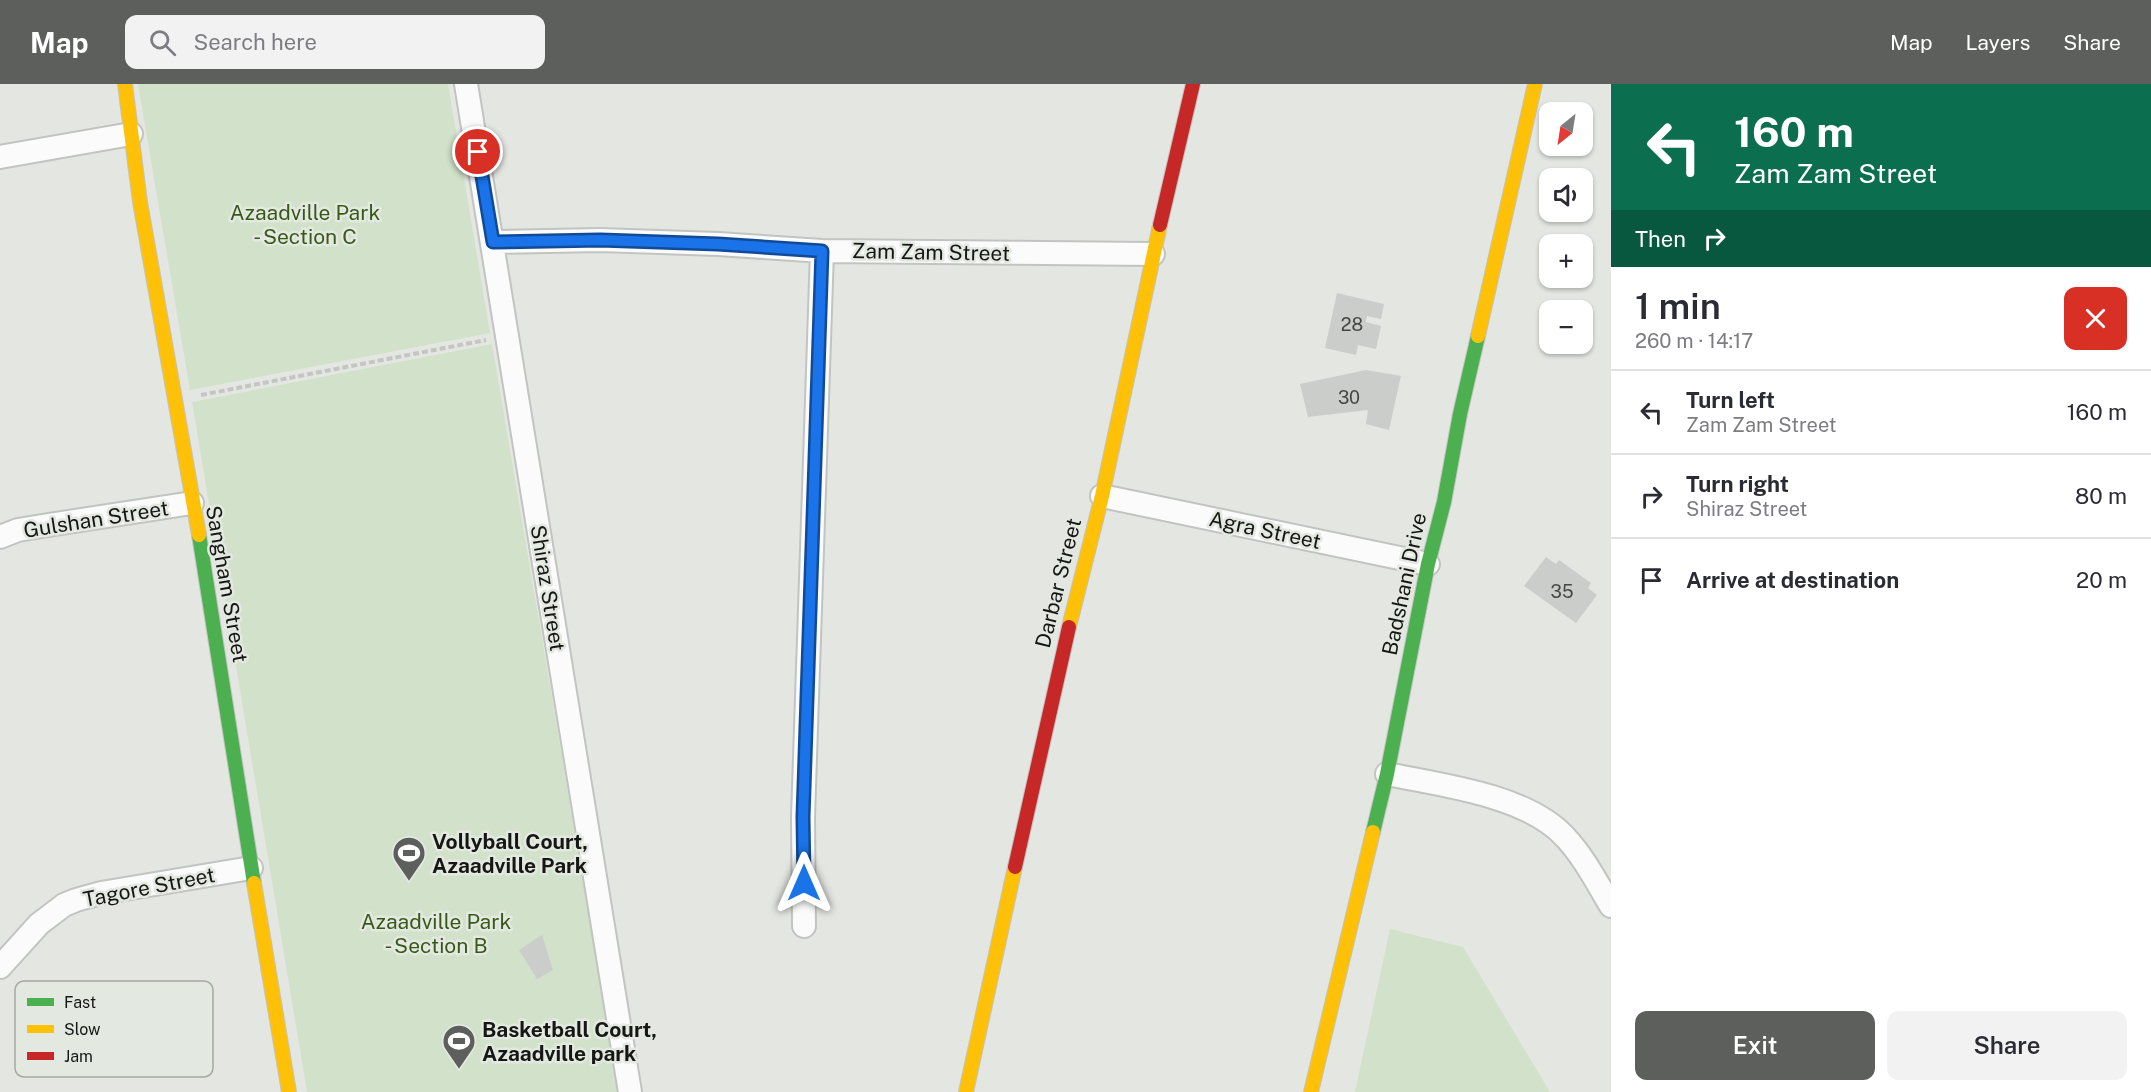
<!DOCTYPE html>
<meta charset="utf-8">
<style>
:root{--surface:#fff;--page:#f2f2f3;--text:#2b2b33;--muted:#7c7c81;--line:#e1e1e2;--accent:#5d5f5c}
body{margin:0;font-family:"Public Sans",sans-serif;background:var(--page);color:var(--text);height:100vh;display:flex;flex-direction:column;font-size:22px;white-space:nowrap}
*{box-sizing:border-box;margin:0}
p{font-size:20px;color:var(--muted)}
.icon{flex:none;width:33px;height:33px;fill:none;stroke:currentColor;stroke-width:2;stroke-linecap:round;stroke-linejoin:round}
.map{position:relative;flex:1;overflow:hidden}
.side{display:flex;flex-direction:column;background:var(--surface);width:540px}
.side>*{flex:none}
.hud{background:#0b6e4f;color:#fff;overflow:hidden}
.needle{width:39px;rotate:210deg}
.tools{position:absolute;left:1539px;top:18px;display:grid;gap:12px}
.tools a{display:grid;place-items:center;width:54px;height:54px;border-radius:12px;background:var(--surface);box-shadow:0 2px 4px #0004;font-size:30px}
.pin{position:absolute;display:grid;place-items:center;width:51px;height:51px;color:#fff;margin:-26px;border:3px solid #fff;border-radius:50%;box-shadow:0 2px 6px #0007}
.me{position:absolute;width:66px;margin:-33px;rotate:0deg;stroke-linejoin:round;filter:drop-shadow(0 0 4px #0008)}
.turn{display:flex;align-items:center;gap:21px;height:126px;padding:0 24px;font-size:27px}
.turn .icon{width:78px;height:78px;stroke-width:2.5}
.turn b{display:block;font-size:42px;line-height:51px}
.then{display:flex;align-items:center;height:57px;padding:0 24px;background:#0003;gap:12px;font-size:22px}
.round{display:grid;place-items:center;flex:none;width:63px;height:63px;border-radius:12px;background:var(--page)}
.headline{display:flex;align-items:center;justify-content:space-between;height:102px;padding:0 24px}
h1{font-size:36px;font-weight:600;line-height:45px}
.button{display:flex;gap:12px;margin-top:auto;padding:12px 24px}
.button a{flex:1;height:69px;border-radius:12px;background:var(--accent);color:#fff;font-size:24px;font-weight:600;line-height:69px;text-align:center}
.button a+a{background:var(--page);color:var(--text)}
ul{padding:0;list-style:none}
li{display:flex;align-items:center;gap:18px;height:84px;padding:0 24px;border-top:2px solid var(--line)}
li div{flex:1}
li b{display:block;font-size:22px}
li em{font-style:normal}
header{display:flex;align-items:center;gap:36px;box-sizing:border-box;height:84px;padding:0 30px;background:var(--accent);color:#fff}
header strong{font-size:28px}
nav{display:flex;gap:33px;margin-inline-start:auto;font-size:21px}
.search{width:420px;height:54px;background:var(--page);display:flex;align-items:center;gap:15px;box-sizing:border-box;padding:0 21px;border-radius:12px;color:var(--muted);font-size:22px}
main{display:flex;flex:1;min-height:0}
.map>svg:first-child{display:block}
.green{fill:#d2e1c9}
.building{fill:#cbcdca}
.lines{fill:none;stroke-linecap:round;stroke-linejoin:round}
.street-casing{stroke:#c2c4c1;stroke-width:26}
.fast-casing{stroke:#c2c4c1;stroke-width:16}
.slow-casing{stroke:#c2c4c1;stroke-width:16}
.jam-casing{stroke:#c2c4c1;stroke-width:16}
.path{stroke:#c5c5c4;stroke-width:4;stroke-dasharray:6 3;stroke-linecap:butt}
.street{stroke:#fbfbfb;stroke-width:22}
.fast{stroke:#4caf50;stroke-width:14}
.slow{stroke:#ffc107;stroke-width:14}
.jam{stroke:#c62828;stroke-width:14}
.route-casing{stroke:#114b97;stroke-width:15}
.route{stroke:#1a73e8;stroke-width:10}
.labels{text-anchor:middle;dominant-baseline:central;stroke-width:5;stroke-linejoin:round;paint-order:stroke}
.number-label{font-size:18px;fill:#444642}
.park-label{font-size:21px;fill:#375a19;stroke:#e3e8e0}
.street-label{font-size:21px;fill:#151714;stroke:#e3e8e0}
.poi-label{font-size:21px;font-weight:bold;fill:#151714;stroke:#e3e8e0;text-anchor:start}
.key{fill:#e3e8e0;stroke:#a5a9a3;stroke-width:1.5}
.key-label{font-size:16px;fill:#151714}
</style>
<header>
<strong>Map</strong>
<div class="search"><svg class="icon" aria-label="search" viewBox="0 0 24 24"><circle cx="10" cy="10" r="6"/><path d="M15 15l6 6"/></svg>Search here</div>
<nav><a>Map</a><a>Layers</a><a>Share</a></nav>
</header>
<main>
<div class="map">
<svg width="1611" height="1008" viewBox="0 0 1611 1008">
<rect width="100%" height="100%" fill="#e4e6e2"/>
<path class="green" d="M 138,0 L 448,0 L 490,249 L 190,306 Z
M 492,260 L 619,1008 L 307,1008 L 192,318 Z
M 1390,845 L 1463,863 L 1550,1008 L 1355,1008 Z"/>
<path class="building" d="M 1337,209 L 1384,220 L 1381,235 L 1367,232 L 1366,238 L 1381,242 L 1376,265 L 1358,261 L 1356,271 L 1325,264 Z
M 1366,286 L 1401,292 L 1389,346 L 1366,340 L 1368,326 L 1308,333 L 1300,300 Z
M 1546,473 L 1556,480 L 1559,476 L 1591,499 L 1588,504 L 1597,511 L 1576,539 L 1524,502 Z
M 542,851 L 553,886 L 537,895 L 519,866 Z"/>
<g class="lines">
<g class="street-casing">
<path id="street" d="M 466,0 L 630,1008
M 0,73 L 131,50
M 493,158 L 600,156 L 718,160 L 822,167 L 1153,170
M 1102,412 L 1428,480
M 0,453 L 18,446 L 42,442 L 192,419
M 1387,690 C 1440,701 1527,711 1565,753 C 1584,773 1597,799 1611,822
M 804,842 L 803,733 L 822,167
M 0,883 L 39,840 L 64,821 L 76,816 L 101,809 L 251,784"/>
</g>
<g class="fast-casing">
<path id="fast" d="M 199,451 L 254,799
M 1373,748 L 1387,690 L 1428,480 L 1444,418 L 1460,330 L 1478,252"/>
</g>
<g class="slow-casing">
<path id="slow" d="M 125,0 L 140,118 L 199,451
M 1478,252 L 1535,0
M 1069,543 L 1102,412 L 1160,141
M 254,799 L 289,1008
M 966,1008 L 1015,783
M 1311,1008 L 1373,748"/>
</g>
<g class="jam-casing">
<path id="jam" d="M 1160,141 L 1193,0
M 1015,783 L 1069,543"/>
</g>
<path class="path" d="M 201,311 L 486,256"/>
<use href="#street" class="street"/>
<use href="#fast" class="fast"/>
<use href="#slow" class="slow"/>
<use href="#jam" class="jam"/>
</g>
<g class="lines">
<g class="route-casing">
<path id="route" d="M 478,68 L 493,158 L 600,156 L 718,160 L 822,167 L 803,733 L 804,799"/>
</g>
<use href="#route" class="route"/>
</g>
<defs>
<g id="stadium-pin" transform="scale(1.725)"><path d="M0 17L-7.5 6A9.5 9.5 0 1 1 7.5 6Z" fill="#5d5f5c" stroke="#e3e8e0"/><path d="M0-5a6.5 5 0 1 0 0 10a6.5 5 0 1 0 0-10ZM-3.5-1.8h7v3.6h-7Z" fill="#fff"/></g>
</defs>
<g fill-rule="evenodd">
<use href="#stadium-pin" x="409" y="769"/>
<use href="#stadium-pin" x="459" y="957"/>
</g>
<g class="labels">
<g class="number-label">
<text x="1352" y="240">28</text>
<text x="1349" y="313">30</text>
<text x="1562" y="507">35</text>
</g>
<g class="park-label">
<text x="305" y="128">Azaadville Park<tspan x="305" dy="24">- Section C</tspan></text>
<text x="436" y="837">Azaadville Park<tspan x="436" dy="24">- Section B</tspan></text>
</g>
<g class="street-label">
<text transform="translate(931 168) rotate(1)">Zam Zam Street</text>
<text transform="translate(96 435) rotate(-9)">Gulshan Street</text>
<text transform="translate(1265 446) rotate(12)">Agra Street</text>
<text transform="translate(1058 499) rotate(-76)">Darbar Street</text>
<text transform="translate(227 500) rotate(80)">Sangham Street</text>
<text transform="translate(1404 500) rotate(-78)">Badshani Drive</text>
<text transform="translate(548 504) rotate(81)">Shiraz Street</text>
<text transform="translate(149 803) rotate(-11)">Tagore Street</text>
</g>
<g class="poi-label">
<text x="432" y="757">Vollyball Court,<tspan x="432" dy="24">Azaadville Park</tspan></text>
<text x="482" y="945">Basketball Court,<tspan x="482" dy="24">Azaadville park</tspan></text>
</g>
</g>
<rect x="15" y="897" width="198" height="96" rx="9" class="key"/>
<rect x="27" y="914" width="27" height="8" fill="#4caf50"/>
<rect x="27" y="941" width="27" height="8" fill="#ffc107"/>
<rect x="27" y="968" width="27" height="8" fill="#c62828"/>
<g class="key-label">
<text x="64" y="924">Fast</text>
<text x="64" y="951">Slow</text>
<text x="64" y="978">Jam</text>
</g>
</svg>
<div class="tools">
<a><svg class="needle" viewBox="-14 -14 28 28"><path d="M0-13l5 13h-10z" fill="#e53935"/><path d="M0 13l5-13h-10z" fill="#7c7c81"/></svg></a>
<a><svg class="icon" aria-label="sound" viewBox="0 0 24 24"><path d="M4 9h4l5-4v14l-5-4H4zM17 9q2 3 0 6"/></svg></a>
<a>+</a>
<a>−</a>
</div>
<div class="pin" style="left:478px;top:68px;background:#d93025"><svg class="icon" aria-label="arrive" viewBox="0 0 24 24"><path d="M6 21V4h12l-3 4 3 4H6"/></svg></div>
<svg class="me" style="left:804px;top:799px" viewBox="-20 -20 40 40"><path d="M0-17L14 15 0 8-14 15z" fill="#1a73e8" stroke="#fff" stroke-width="4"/></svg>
</div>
<section class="side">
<div class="hud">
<div class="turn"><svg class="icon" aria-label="left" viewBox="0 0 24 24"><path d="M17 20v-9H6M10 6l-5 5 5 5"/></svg><div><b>160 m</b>Zam Zam Street</div></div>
<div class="then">Then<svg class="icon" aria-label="right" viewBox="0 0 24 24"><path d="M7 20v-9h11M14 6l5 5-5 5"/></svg></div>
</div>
<div class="headline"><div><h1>1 min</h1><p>260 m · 14:17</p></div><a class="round" style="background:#d93025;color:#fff"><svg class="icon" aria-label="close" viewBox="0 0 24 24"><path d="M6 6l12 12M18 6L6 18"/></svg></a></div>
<ul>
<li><svg class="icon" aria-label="left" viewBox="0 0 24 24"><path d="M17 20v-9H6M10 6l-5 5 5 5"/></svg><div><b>Turn left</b><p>Zam Zam Street</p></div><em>160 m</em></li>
<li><svg class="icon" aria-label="right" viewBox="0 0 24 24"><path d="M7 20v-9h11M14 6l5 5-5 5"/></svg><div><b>Turn right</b><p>Shiraz Street</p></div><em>80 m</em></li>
<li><svg class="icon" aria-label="arrive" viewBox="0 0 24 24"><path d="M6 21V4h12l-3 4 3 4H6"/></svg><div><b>Arrive at destination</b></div><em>20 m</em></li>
</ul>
<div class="button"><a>Exit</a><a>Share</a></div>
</section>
</main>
